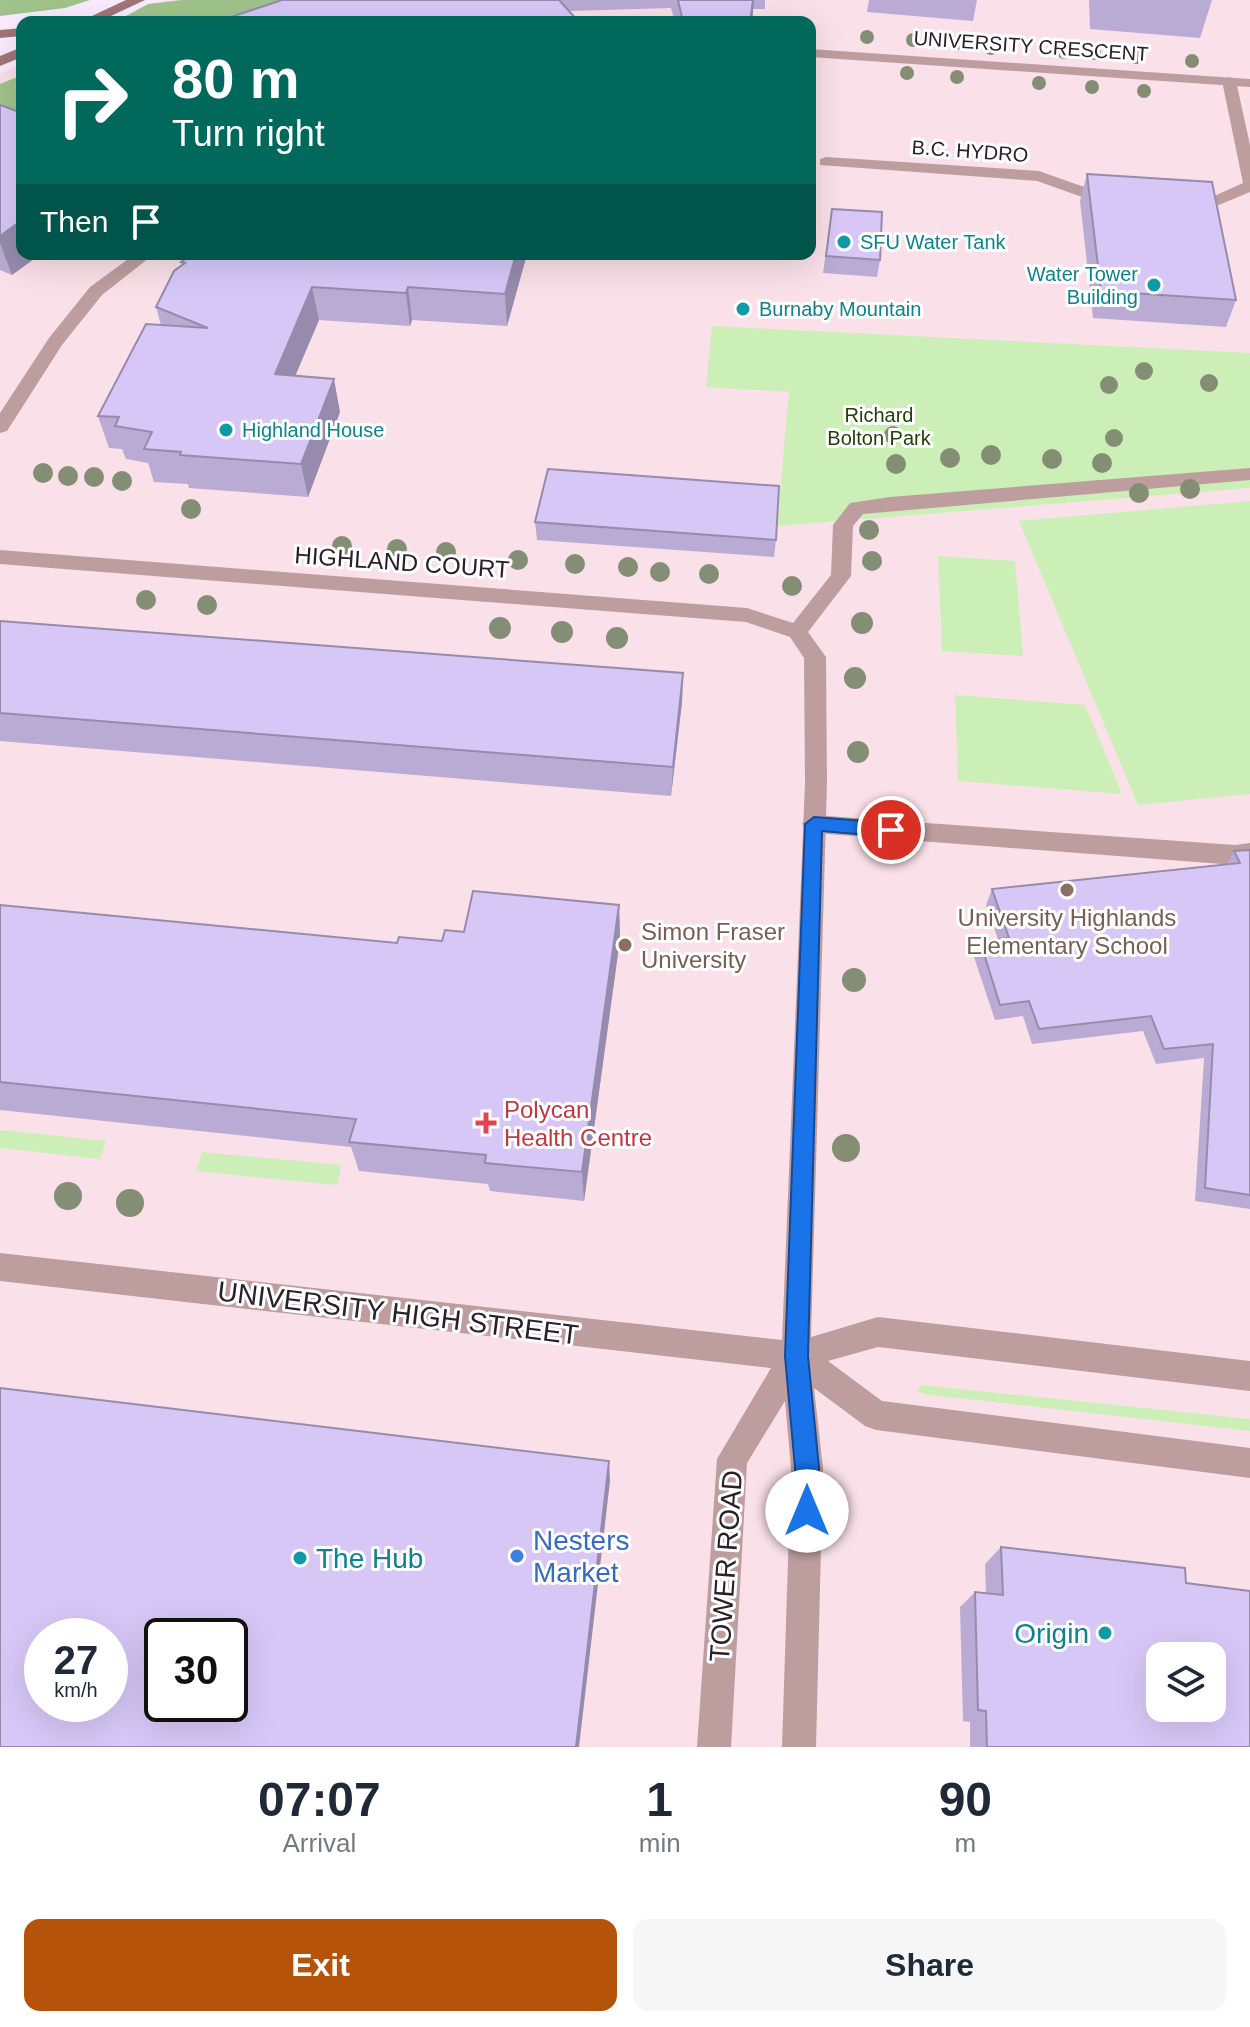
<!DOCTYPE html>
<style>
:root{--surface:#fff;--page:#f6f6f7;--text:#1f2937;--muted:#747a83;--accent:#b45309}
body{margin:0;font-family:Helvetica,sans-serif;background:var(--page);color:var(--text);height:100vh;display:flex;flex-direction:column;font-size:30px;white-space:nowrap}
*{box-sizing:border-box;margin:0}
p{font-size:26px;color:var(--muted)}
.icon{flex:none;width:44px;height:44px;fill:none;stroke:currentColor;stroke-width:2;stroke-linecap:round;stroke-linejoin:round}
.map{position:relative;height:1747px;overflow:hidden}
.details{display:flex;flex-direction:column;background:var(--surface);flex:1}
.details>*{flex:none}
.banner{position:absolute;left:16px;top:16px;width:800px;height:244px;border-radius:16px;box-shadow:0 8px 32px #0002;background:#00695c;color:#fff;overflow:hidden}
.tools{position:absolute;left:1146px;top:1642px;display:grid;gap:16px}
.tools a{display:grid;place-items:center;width:80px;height:80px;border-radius:16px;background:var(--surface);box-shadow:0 8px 32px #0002;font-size:40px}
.speed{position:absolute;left:24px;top:1618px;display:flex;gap:16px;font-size:40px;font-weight:700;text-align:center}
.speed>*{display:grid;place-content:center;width:104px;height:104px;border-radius:50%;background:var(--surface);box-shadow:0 8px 32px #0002;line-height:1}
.speed small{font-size:20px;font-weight:400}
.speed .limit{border:4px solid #111;border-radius:12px;background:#fff;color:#111}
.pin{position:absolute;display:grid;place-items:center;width:68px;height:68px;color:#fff;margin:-34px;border:4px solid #fff;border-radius:50%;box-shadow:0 2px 8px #0007}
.me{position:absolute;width:88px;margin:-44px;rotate:0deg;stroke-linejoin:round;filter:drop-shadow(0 0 6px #0008)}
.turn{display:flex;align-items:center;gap:28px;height:168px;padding:0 24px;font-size:36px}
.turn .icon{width:104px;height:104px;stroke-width:2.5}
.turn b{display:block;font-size:56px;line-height:68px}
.then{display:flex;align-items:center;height:76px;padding:0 24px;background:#0003;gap:16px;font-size:30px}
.eta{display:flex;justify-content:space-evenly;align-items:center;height:136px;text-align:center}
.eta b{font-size:48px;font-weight:700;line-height:56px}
.action{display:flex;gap:16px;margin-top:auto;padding:16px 24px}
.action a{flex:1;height:92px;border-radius:16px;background:var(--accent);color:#fff;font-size:32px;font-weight:700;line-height:92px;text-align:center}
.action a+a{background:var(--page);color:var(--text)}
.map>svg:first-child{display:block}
.education{fill:#fae0e8;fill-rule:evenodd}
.green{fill:#ccefb7}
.forest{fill:#a0c38b}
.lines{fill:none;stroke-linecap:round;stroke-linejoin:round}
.lane{fill:#be9d9f;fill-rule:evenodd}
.street{fill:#be9d9f;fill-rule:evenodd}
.secondary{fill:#a27477;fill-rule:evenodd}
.tree{fill:#848e75}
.wall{fill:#b9abd4}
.shaded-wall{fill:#968bad}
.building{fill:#d7c7f7;stroke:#968bad;stroke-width:2;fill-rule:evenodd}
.route{fill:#1a73e8;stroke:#114b97;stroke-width:2}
.culture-dot{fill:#0f9aa8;stroke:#fff;stroke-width:3}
.education-dot{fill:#8d6e63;stroke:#fff;stroke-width:3}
.health-dot{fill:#e0444e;stroke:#fff;stroke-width:3}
.shop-dot{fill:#3f7fe0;stroke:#fff;stroke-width:3}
.labels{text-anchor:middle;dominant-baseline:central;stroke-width:6;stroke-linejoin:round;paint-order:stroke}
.far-street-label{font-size:20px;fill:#29202b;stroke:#fff}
.far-culture-label{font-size:20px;fill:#0d838f;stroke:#fff;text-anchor:start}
.far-park-label{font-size:20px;fill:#224205;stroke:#fff}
.street-label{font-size:24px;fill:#29202b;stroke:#fff}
.education-label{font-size:24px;fill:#785e54;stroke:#fff}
.health-label{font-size:24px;fill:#be3a42;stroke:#fff;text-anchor:start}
.near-street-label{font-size:28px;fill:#29202b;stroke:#fff}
.near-shop-label{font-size:28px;fill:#366cbe;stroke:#fff;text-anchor:start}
.near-culture-label{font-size:28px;fill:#0d838f;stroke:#fff;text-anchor:start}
</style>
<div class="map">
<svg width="1250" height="1747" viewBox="0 0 1250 1747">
<rect width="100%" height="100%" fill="#fbecfd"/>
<path class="education" d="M 166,0 L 1250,0 L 1250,1747 L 0,1747 L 0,74 L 22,64 L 22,254 L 810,254 L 810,22 L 113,22 ZM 42,1636 L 110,1636 L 110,1704 L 42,1704 ZM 162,1636 L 230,1636 L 230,1704 L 162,1704 ZM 1160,1656 L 1212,1656 L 1212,1708 L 1160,1708 Z"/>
<path class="green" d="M 712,326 L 1250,353 L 1250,488 L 777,526 L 789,392 L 706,387 Z
M 1250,501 L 1250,794 L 1138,805 L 1019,521 Z
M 938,556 L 1015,561 L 1023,656 L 942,651 Z
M 955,695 L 1085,705 L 1122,794 L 958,781 Z
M 0,1130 L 106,1141 L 100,1159 L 0,1148 Z
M 202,1152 L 341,1165 L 337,1185 L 196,1171 Z
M 921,1385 L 1250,1419 L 1250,1431 L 924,1394 L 917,1391 Z"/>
<path class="forest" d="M 0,0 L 90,0 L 65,8 L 0,16 Z
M 182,0 L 285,0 L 252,22 L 115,22 L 148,4 Z
M 22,75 L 22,126 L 0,131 L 0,84 Z"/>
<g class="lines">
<path class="lane" d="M 1229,77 L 1236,81 L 1250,145 L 1250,192 L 1214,207 L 1178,203 L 1178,197 L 1212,197 L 1243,183 L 1222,81 Z
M 826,157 L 1039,171 L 1087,188 L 1116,190 L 1124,195 L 1116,200 L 1085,198 L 1037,181 L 820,165 L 820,159 Z
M 814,815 L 1235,845 L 1250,843 L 1250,863 L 1235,865 L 814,833 L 806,831 L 802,824 L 806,817 Z"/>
<path class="street" d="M 810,49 L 1250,79 L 1250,87 L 810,57 Z
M 135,254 L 154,254 L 102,295 L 62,345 L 7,431 L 0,433 L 0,413 L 49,338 L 90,287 Z
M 1250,468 L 1250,480 L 863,514 L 853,526 L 851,576 L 808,632 L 826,657 L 827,783 L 811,1337 L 878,1317 L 1250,1361 L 1250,1391 L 878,1347 L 828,1361 L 882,1401 L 1250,1448 L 1250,1478 L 876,1430 L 865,1426 L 814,1388 L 823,1468 L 816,1747 L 782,1747 L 791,1468 L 785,1401 L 747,1463 L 731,1747 L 697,1747 L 717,1459 L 771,1368 L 0,1281 L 0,1253 L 782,1340 L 805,783 L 804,658 L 790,637 L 746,622 L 0,564 L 0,550 L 747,608 L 793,623 L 831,575 L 833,525 L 850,503 L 890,497 Z"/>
<path class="secondary" d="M 126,0 L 145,0 L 98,22 L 79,22 Z
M 22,28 L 22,36 L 0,38 L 0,30 Z
M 22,47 L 22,57 L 0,66 L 0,56 Z"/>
</g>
<g class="tree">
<circle cx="867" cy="37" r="7"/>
<circle cx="913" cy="40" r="7"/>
<circle cx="957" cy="43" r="7"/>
<circle cx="991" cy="48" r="7"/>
<circle cx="1064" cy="52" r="7"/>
<circle cx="1094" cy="53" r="7"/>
<circle cx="1136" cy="57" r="7"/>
<circle cx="1192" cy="61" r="7"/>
<circle cx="907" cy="73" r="7"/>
<circle cx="957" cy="77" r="7"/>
<circle cx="1039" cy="83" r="7"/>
<circle cx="1092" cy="87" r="7"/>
<circle cx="1144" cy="91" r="7"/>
<circle cx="1144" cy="371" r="9"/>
<circle cx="1209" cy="383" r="9"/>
<circle cx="1109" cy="385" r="9"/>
<circle cx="893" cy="435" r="9"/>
<circle cx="1114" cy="438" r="9"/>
<circle cx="991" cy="455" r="10"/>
<circle cx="950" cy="458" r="10"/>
<circle cx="1052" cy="459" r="10"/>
<circle cx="1102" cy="463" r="10"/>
<circle cx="896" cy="464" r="10"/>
<circle cx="43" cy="473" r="10"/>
<circle cx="68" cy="476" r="10"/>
<circle cx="94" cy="477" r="10"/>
<circle cx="122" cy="481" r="10"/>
<circle cx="1190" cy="489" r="10"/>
<circle cx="1139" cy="493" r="10"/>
<circle cx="191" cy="509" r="10"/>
<circle cx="869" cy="530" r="10"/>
<circle cx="342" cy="546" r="10"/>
<circle cx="397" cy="549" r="10"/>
<circle cx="446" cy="552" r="10"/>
<circle cx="518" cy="560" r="10"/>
<circle cx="872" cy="561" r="10"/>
<circle cx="575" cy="564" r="10"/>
<circle cx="628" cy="567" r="10"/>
<circle cx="660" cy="572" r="10"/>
<circle cx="709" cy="574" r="10"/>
<circle cx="792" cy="586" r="10"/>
<circle cx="146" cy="600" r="10"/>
<circle cx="207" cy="605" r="10"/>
<circle cx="862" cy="623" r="11"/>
<circle cx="500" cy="628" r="11"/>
<circle cx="562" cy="632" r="11"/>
<circle cx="617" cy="638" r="11"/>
<circle cx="855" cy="678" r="11"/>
<circle cx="858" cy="752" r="11"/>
<circle cx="854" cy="980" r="12"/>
<circle cx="846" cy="1148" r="14"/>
<circle cx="68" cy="1196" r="14"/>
<circle cx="130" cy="1203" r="14"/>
</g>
<path class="wall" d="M 277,0 L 765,0 L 765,9 L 753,9 L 752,22 L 675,22 L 671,8 L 569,11 L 278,1 Z
M 869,0 L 977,0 L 973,21 L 867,12 Z
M 1089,0 L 1212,0 L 1200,38 L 1090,29 Z
M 0,105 L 12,275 L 0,270 Z
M 1087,174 L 1236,300 L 1226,327 L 1093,318 L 1080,201 Z
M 832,209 L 880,260 L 877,277 L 823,273 Z
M 527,254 L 507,326 L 412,320 L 410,326 L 319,320 L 295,376 L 340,412 L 308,497 L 189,488 L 188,484 L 154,482 L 148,463 L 126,459 L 122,449 L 109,448 L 98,416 L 161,325 L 156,307 L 182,265 L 181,262 Z
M 535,522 L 776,540 L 774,557 L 537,540 Z
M 0,621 L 683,673 L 682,702 L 671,796 L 0,741 Z
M 1250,850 L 1250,1209 L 1195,1201 L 1204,1058 L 1156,1064 L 1143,1031 L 1032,1044 L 1023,1016 L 995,1020 L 974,957 L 980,941 L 998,939 L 986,905 L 992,889 L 1227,864 L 1234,851 Z
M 0,905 L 397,943 L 442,941 L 464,932 L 619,905 L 620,939 L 584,1201 L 490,1191 L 488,1184 L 359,1171 L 351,1147 L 0,1110 Z
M 1001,1547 L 1186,1583 L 1250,1747 L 970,1747 L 970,1722 L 963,1721 L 960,1607 L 975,1592 L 986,1593 L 985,1564 Z"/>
<path class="shaded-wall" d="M 753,0 L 754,0 L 752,22 L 750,22 Z
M 22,220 L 22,254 L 41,254 L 12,275 L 0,243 L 0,236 Z
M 516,254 L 527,254 L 507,326 L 505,294 Z
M 312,287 L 319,320 L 282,407 L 275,374 Z
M 408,287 L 412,320 L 410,326 L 406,293 Z
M 334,379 L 340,412 L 308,497 L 301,464 Z
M 683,673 L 682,702 L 671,796 L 673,767 Z
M 619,905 L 620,939 L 584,1201 L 582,1172 Z
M 609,1461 L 610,1481 L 579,1747 L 576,1747 Z"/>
<path class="building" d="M 282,0 L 559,0 L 579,22 L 216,22 Z
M 678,0 L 753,0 L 750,22 L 683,22 Z
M 0,105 L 22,113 L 22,220 L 0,236 Z
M 1087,174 L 1212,182 L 1236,300 L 1101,291 Z
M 832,209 L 882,212 L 880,260 L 826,256 Z
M 193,254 L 516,254 L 505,294 L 408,287 L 406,293 L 312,287 L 275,374 L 334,379 L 301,464 L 180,455 L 181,452 L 144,449 L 152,432 L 115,426 L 119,417 L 98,416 L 146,324 L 208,328 L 156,307 L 174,271 L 185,263 L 181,262 Z
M 548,469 L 779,486 L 776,540 L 535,522 Z
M 0,621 L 683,673 L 673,767 L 0,713 Z
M 1250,850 L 1250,1195 L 1205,1188 L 1213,1044 L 1164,1049 L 1151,1016 L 1039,1029 L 1029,1001 L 1000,1005 L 980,941 L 1009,938 L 992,889 L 1240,863 L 1234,851 Z
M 473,891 L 619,905 L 582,1172 L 485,1163 L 486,1155 L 349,1142 L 356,1119 L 0,1082 L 0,905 L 397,943 L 399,937 L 442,941 L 445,930 L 464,932 Z
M 0,1388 L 609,1461 L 576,1747 L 0,1747 ZM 42,1636 L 110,1636 L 110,1704 L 42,1704 ZM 162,1636 L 230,1636 L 230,1704 L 162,1704 Z
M 1001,1547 L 1185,1568 L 1186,1583 L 1250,1591 L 1250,1747 L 987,1747 L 986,1711 L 978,1710 L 975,1592 L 1003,1595 ZM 1160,1656 L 1212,1656 L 1212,1708 L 1160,1708 Z"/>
<path class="route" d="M 814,817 L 891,823 L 900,830 L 891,837 L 822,831 L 808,1356 L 819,1468 L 819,1511 L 815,1519 L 807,1523 L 798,1519 L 795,1511 L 795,1468 L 785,1356 L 805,824 Z"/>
<g class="culture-dot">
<circle cx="844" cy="242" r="8"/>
<circle cx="1154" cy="285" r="8"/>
<circle cx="743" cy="309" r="8"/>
<circle cx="226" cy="430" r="8"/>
<circle cx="300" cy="1558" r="8"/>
<circle cx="1105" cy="1633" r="8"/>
</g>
<g class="education-dot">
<circle cx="1067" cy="890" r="8"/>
<circle cx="625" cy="945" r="8"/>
</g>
<path class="health-dot" d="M482 1111h8v8h8v8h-8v8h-8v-8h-8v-8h8z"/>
<circle class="shop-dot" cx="517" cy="1556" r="8"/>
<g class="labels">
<g class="far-street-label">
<text transform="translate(1031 46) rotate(4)">UNIVERSITY CRESCENT</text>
<text transform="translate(970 151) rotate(4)">B.C. HYDRO</text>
</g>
<g class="far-culture-label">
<text x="860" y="242">SFU Water Tank</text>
<text x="1138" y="274" text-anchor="end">Water Tower<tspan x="1138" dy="23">Building</tspan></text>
<text x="759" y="309">Burnaby Mountain</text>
<text x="242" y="430">Highland House</text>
</g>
<g class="far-park-label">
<text x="879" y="415">Richard<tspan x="879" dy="23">Bolton Park</tspan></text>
</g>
<g class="street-label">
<text transform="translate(402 562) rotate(4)">HIGHLAND COURT</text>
</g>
<g class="education-label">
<text x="1067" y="917">University Highlands<tspan x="1067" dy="28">Elementary School</tspan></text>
<text x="641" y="931" text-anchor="start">Simon Fraser<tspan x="641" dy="28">University</tspan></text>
</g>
<g class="health-label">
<text x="504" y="1109">Polycan<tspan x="504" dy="28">Health Centre</tspan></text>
</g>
<g class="near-street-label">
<text transform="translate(398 1313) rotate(7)">UNIVERSITY HIGH STREET</text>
<text transform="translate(726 1566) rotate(-86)">TOWER ROAD</text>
</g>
<g class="near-shop-label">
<text x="533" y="1540">Nesters<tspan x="533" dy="32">Market</tspan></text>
</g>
<g class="near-culture-label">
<text x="316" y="1558">The Hub</text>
<text x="1089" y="1633" text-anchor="end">Origin</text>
</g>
</g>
</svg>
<div class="tools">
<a><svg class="icon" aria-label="layers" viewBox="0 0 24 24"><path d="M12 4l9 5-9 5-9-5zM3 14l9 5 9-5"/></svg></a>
</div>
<div class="speed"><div>27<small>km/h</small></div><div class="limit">30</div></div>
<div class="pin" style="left:891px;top:830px;background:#d93025"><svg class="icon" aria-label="arrive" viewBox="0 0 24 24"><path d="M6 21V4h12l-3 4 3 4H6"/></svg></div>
<svg class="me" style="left:807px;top:1511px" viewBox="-20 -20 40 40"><circle r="19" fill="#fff"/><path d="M0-13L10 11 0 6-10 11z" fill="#1a73e8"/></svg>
<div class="banner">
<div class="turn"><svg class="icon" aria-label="right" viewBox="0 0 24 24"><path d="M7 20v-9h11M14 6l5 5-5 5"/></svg><div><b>80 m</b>Turn right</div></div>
<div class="then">Then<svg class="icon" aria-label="arrive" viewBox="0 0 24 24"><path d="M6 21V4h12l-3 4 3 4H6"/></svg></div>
</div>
</div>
<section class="details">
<div class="eta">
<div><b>07:07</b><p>Arrival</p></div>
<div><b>1</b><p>min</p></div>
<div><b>90</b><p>m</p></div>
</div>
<div class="action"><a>Exit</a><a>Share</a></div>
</section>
